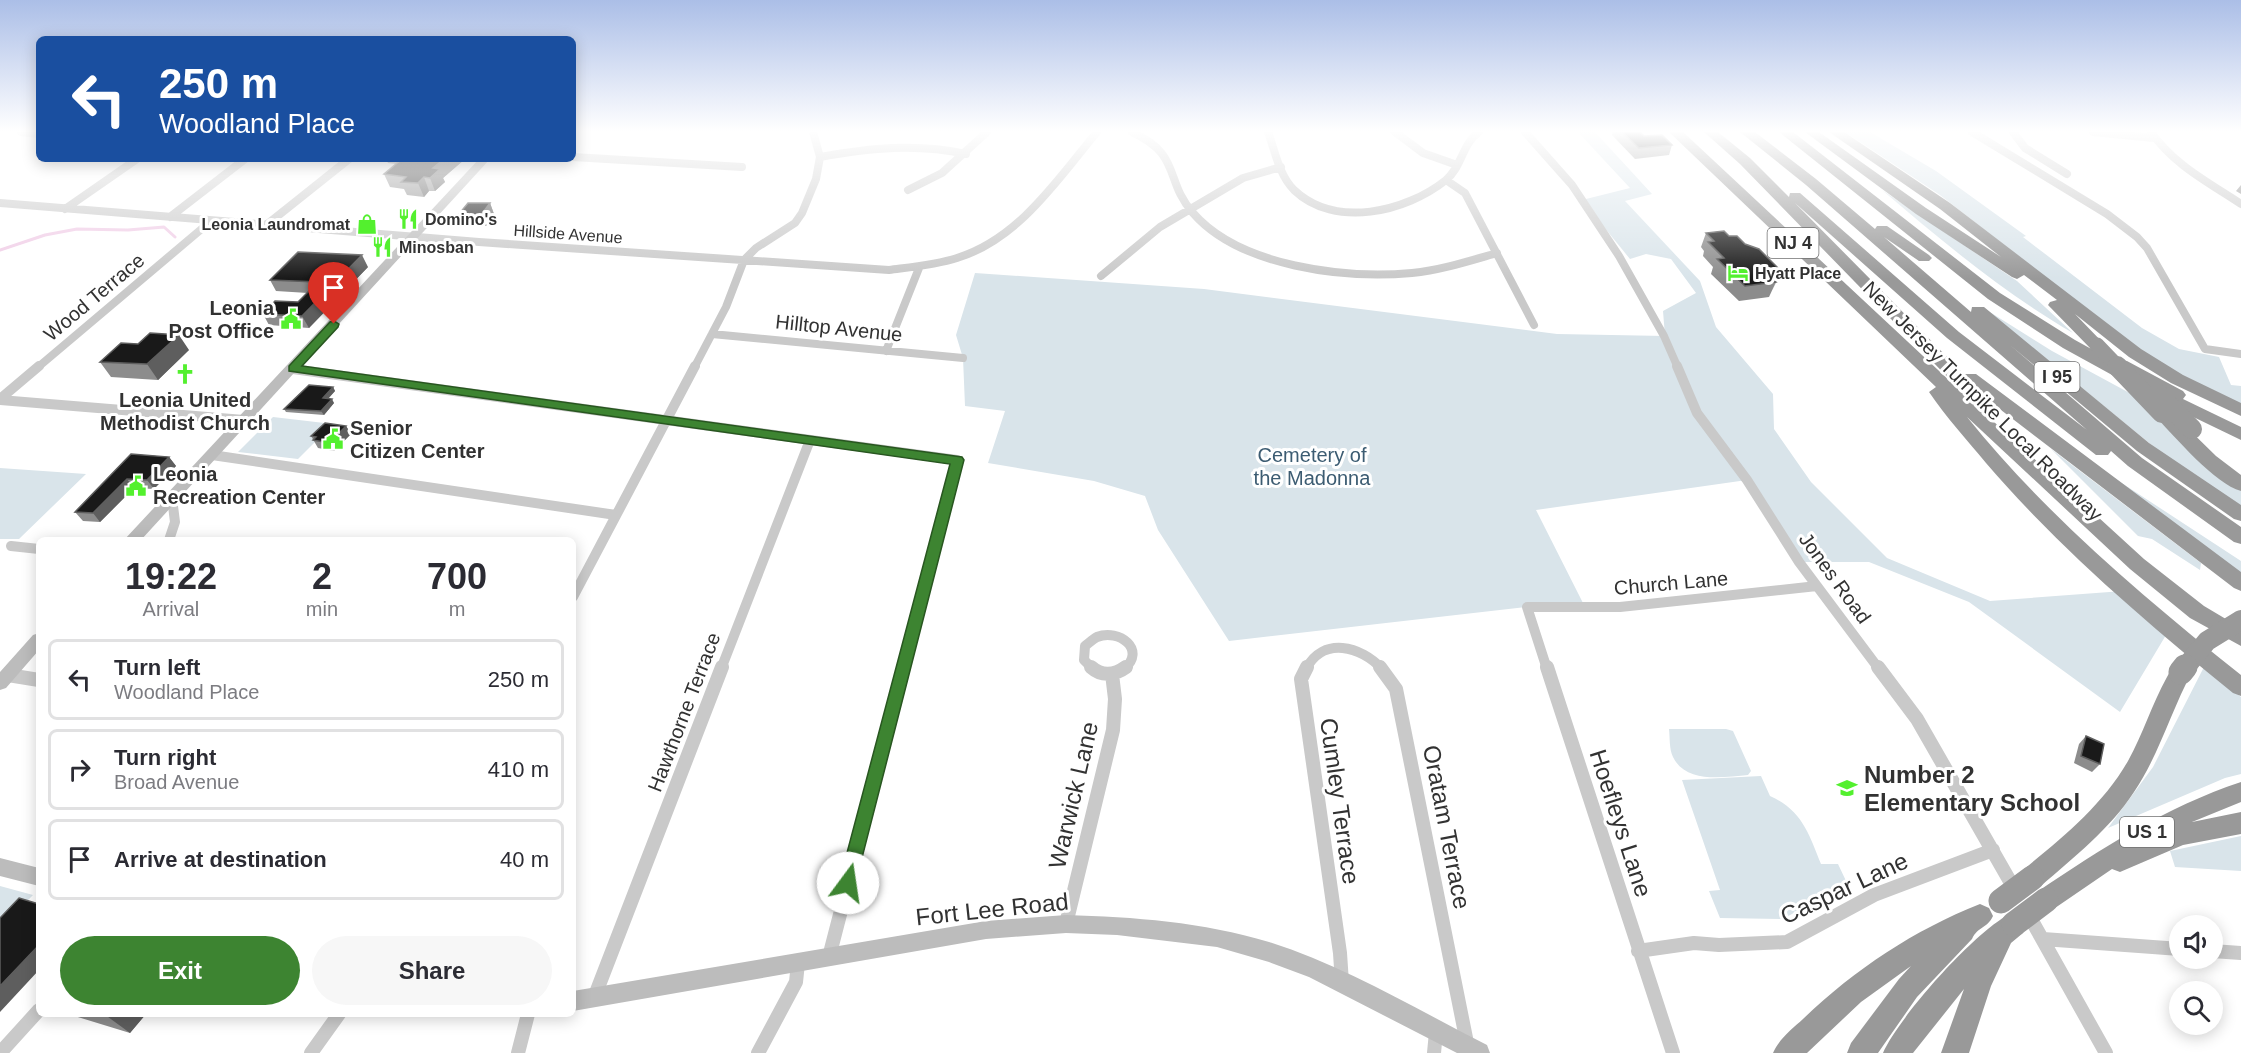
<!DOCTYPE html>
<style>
:root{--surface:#fff;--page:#f7f7f7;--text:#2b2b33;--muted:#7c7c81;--line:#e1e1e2;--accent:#3d8431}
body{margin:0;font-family:Arial,sans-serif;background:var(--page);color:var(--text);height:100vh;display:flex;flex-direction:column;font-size:22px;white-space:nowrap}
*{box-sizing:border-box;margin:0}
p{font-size:20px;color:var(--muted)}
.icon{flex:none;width:33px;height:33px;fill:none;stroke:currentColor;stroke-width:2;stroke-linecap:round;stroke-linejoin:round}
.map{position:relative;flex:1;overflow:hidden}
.sheet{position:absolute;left:36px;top:537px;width:540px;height:480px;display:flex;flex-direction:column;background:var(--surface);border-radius:9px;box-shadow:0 3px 15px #0003}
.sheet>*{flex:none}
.banner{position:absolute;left:36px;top:36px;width:540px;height:126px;border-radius:9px;box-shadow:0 3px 15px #0003;background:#1a4fa0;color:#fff;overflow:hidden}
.buttons{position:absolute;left:2169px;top:915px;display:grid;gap:12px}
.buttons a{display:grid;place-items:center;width:54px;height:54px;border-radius:50%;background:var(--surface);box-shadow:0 3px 15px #0003;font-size:30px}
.pin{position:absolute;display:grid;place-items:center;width:51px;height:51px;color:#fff;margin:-62px -26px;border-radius:50% 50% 50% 0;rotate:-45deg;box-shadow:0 0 6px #0007}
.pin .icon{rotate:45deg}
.me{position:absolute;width:66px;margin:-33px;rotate:14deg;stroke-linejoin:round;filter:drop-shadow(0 0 4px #0008)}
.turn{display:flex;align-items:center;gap:21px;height:126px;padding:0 24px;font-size:27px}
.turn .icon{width:78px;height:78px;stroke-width:2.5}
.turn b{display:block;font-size:42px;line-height:51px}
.eta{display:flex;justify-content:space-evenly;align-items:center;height:102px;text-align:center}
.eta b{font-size:36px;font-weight:700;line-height:42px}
.primary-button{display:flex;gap:12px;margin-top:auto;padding:12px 24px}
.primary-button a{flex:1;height:69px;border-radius:36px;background:var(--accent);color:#fff;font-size:24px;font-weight:700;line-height:69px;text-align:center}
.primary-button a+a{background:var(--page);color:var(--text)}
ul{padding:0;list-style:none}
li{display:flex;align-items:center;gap:18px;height:81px;margin:0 12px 9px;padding:0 12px;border:3px solid var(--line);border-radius:9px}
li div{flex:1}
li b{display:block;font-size:22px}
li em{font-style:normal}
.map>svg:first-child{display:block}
.green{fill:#d9e4ea}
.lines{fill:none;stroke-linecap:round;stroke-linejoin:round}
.stream{stroke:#f0cce6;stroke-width:3}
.street-far2{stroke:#c9c9c9;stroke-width:8}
.street-far1{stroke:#c9c9c9;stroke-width:10}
.street{stroke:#c9c9c9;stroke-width:14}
.secondary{fill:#bcbcbc;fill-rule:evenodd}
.highway{fill:#999;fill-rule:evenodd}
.highway-bridge-far2{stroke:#999;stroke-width:15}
.highway-bridge-far1{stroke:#999;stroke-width:20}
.highway-bridge{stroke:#999;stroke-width:25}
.wall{fill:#8c8c8c}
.shaded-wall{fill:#5e5e5e}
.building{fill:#191919;stroke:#5e5e5e;stroke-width:1.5}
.route{fill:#3d8431;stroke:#285620;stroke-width:1.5}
.labels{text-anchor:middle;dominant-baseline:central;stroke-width:6;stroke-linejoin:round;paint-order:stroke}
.far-poi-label{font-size:16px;font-weight:bold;fill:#323232;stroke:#fff;text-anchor:start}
.far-street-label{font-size:16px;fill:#323232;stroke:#fff}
.shield{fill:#fff;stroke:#707070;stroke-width:1.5}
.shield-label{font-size:18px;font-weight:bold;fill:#323232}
.street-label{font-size:20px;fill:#323232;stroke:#fff}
.poi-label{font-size:20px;font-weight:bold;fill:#323232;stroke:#fff;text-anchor:start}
.park-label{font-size:20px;fill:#3c5c72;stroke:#fff}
.near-poi-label{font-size:24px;font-weight:bold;fill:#323232;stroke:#fff;text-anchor:start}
.near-street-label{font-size:24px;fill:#323232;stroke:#fff}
</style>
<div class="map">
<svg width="2241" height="1053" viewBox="0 0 2241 1053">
<rect width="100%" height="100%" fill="#fff"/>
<path class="green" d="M 1578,132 L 1595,132 L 1652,194 L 1625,201 L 1700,281 L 1716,327 L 1773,394 L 1774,429 L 1811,482 L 1887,558 L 1990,601 L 2123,591 L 2169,630 L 2120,712 L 1969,602 L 1869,562 L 1799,562 L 1747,480 L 1536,510 L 1585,607 L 1527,607 L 1229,641 L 1158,530 L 1145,496 L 1094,481 L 988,463 L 1005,411 L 965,406 L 963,358 L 956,335 L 975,273 L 1204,289 L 1557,334 L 1665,336 L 1663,311 L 1696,293 L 1671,259 L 1646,254 L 1630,259 L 1582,200 L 1630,188 Z
M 1845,132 L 1870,132 L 1936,171 L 2026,236 L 2023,237 L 2142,328 L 2179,349 L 2219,357 L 2231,385 L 2241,386 L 2241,406 L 2162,365 L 2092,314 L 1940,195 Z
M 1882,190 L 2017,281 L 2073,333 C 2004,293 1943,242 1882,190 Z
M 1985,309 L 2052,351 L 2137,397 L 2211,471 L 2241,491 L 2241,509 L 2165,456 Z
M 273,417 L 333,424 L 298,459 L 238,452 Z
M 2051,449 L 2201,563 L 2200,570 L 2152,539 L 2138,536 Z
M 0,468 L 86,474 L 19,539 L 0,539 Z
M 2108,474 L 2241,561 L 2241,579 Z
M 2205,665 L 2241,697 L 2241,774 L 2225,778 L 2108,828 L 2153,767 Z
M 1669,729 L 1726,729 L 1733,731 L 1751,771 L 1748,775 C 1724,777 1686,784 1673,757 C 1669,749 1670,737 1669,729 Z
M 1761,776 L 1770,796 C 1802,810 1809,834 1821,864 L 1838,864 L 1847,883 L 1783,919 L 1720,918 L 1709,891 L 1720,890 L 1682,780 Z
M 2241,836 L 2241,871 L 2175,867 L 2170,851 Z
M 0,886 L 33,895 L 0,929 Z"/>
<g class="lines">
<path class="stream" d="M 0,250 L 45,235 L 77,229 L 128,230 L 164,227 L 175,237"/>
<path class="street-far2" d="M 21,132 L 39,134
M 1132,132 C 1182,155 1164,180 1193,213 C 1240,267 1345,279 1412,273 C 1441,270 1469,261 1497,253
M 1268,132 C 1275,151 1279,175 1294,190 C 1335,229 1406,212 1446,180 C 1462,167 1462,144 1479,132
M 1395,132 L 1423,153 L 1457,165
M 1525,132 L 1572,185 L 1619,256 L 1664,336 L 1678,368
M 1972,132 L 2107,214 L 2137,237 L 2147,248 L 2205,349 L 2241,354
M 2013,132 L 2025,148 L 2067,174
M 2093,132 L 2154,138
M 2151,132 C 2174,165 2208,182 2241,204
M 573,157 L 742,167
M 820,157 C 870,148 916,143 966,154
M 1446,180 L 1465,193 L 1534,325
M 908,190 L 942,173 L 987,132
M 0,203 L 479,242 L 889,270 C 912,267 935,265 957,258 C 1019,239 1058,179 1097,132
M 65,209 L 137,159
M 170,217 L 245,159
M 265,226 L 349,159
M 1101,276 L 1160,227 L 1243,178 L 1281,167
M 712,334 L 963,358
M 886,351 L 919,268
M 37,368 L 211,221
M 694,368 L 726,307 L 744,260 L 756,248 L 795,223 L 802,213 L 816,179 L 820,157 L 813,132"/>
<path class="street-far1" d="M 1677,366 L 1697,413 L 1747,480 L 1799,562 L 1879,669
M 293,369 L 957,460 L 903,669
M 0,399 L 39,366
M 0,400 L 244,420
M 212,455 L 616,515
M 169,540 L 175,522 L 172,498
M 11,546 L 39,549
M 573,597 L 695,366
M 721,669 L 810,440
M 1093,669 L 1084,660 L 1085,646 C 1089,643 1093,639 1097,637 C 1119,628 1147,650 1124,669
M 1306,669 C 1323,636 1361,646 1382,669
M 1547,669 L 1527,607 L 1620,607 L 1817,586"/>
<path class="street" d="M 1091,667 C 1102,677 1115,675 1126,667
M 1307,667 L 1301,679 L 1340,953 L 1342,983
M 1380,667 L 1396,689 L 1468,1048
M 1547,667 L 1673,1053
M 1878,667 L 1917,719 L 2015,890
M 8,675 L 39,680
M 2027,912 L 2106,1053
M 1066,924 L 1113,730 L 1115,699 L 1112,674
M 2043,939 L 2180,949
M 1638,951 L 1694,943 L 1719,945 L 1787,942 L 1874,895 L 1993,850
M 2212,951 L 2241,953
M 829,957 L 904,667
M 594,998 L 722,667
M 0,1053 L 39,1010
M 311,1053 L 339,1014
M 518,1053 L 528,1014
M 758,1053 L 796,982 L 798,963
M 1434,1053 L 1436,1032"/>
<path class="secondary" d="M 479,159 L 490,159 L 141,540 L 124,540 Z
M 39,633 L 39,650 L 6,688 L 0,690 L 0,672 L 33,635 Z
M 0,858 L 39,868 L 39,886 L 0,876 Z
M 1066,915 C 1134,917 1203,922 1269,942 C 1345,966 1416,1009 1487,1045 L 1490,1053 L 1457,1053 L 1309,977 L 1269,962 L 1217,947 L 1117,935 L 1066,933 L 986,939 L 573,1011 L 573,991 L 986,921 Z"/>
<path class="highway" d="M 1669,132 L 1683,132 L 1967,397 L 1740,164 L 1704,132 L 1718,132 L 1750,158 L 1789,197 L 1790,193 L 1800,193 L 1959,332 L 2087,430 L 1806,185 L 1740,132 L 1755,132 L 1816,179 L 1875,229 L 1877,226 L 1887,226 L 1929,255 L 1932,258 L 1929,261 L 1919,261 L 1884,237 L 1971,312 L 1972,307 L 1984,307 L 2149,443 L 2241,505 L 2241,521 L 2234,519 L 2137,451 L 2010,345 L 2142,458 L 2241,527 L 2241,544 L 2234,542 L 2128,466 L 2111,451 L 2108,455 L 2096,455 L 1947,338 L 1795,203 L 1964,374 L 1976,374 L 2241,572 L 2241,591 L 2234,588 L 1984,397 L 1976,402 L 1970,400 L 2144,559 L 2204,606 L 2241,628 L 2241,646 L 2190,618 L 2130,569 L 1967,417 C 2046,515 2143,597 2241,675 L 2241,696 L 2233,693 C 2146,622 2060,549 1986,463 C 1967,440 1946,417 1929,392 L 1936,387 Z
M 1779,132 L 1793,132 L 2000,293 L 2075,340 L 2115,362 L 2121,360 L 2127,361 L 2183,391 L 2186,395 L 2183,399 L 2241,427 L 2241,440 L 2154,398 L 2151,394 L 2154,390 L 2136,380 L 2129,382 L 2123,381 L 2063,348 L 1988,299 Z
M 1805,132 L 1819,132 L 1926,208 L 2001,257 L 1940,209 L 1829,132 L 1844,132 L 1950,203 L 2141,349 L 2183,375 L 2241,403 L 2241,416 L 2171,383 L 2129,357 L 2075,314 L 2105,345 L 2097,350 L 2091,349 L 2048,305 L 2050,302 L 2057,300 L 2024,275 L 2017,279 L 2012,277 L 1916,214 Z
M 2162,407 L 2168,409 L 2216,456 L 2241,475 L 2241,491 C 2215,484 2175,437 2156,417 L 2153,413 L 2156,409 Z
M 2181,663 L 2189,666 L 2192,672 C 2171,711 2159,755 2134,792 C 2110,829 2074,857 2041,886 L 2032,889 L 2023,886 L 2019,878 L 2023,870 C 2062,838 2102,806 2128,761 C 2143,734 2152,704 2167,677 L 2173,666 Z
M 2241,782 L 2241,802 L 2192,822 L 2241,812 L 2241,834 L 2183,845 L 2120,872 L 2112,869 L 2055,908 L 2046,912 L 2037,908 L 2033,900 L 2037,892 C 2102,848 2166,807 2241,782 Z
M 1980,904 L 1989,908 L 1993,916 C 1987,929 1978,926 1972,939 L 1917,997 L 1878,1053 L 1847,1053 L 1851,1043 L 1899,979 L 1911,966 L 1861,1002 L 1807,1053 L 1773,1053 C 1779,1039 1792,1029 1803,1019 C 1854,970 1914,930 1980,904 Z
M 2014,912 L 2023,915 L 2027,924 L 2023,933 L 2011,943 L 1991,986 L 1969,1053 L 1941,1053 L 1964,989 L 1913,1053 L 1883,1053 C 1898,1018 1979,926 2014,912 Z"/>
<path class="highway-bridge-far2" d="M 2097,345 L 2119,368"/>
<path class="highway-bridge-far1" d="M 2117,366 L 2162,413
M 2158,394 L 2192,429
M 2184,669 L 2207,641 L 2241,620"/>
<path class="highway-bridge" d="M 2181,672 L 2185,667
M 2001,901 L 2032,878
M 2014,924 L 2046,900"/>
</g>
<path class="wall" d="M 1613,132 L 1640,132 L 1644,136 L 1672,145 L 1669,155 L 1635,159 L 1612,135 Z
M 386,159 L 465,159 L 443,178 L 445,182 L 435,191 L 429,191 L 424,197 L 407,195 L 404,189 L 390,187 L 384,174 L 396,164 L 388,163 Z
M 2241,185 L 2241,194 L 2236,191 Z
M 490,203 L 494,214 L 486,226 L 464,225 L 459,214 Z
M 1706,233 L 1729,236 L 1745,244 L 1781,271 L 1769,297 L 1739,301 L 1711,274 L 1713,267 L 1703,256 L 1704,251 L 1701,247 Z
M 368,267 L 309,328 L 269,325 L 263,314 L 298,302 L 308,293 L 276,291 L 270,280 Z
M 189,350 L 158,380 L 111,377 L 100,362 Z
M 333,387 L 335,391 L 328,399 L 334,403 L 324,415 L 286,412 L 284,409 Z
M 346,426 L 351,434 L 334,451 L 318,448 L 311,436 Z
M 131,454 L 169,457 L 176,466 L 154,489 L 134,488 L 100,522 L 83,521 L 75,512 Z
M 2086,736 L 2100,764 L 2092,772 L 2074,763 L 2079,744 Z
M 68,1014 L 146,1014 L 130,1033 Z"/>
<path class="shaded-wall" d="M 444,159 L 465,159 L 443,178 L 445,182 L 435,191 L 430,178 L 433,168 Z
M 424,177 L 429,191 L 424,197 L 418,183 Z
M 490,203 L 494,214 L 486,226 L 481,215 Z
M 362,255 L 368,267 L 309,328 L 302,316 Z
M 1779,276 L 1772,291 L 1776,282 L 1771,277 Z
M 179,335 L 189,350 L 158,380 L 147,364 Z
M 333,387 L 335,391 L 325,402 L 323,398 Z
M 332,399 L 334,403 L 324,415 L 321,411 Z
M 346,426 L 351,434 L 334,451 L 329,443 Z
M 169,457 L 176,466 L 154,489 L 147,480 Z
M 127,479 L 134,488 L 100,522 L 93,513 Z
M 39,945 L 39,970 L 0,1012 L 0,986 Z
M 104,1014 L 146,1014 L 130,1033 Z"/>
<path class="building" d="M 1622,132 L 1640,132 L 1644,136 L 1662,135 L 1672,145 L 1639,148 Z
M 402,159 L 444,159 L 433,168 L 440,169 L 430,178 L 424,177 L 418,183 L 401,182 L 406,177 L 384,174 Z
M 468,203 L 490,203 L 481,215 L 459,214 Z
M 1724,231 L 1729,236 L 1737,236 L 1745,244 L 1759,249 L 1781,271 L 1774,272 L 1779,276 L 1771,277 L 1776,282 L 1745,286 L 1717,259 L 1724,258 L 1708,242 L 1714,241 L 1706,233 Z
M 298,252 L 362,255 L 302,316 L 263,314 L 275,301 L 298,302 L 318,282 L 270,280 Z
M 150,333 L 179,335 L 147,364 L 100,362 L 121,343 L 138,344 Z
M 309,385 L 333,387 L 323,398 L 332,399 L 321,411 L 284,409 Z
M 325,423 L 346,426 L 329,443 L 313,440 L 316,437 L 311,436 Z
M 131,454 L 169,457 L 147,480 L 127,479 L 93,513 L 75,512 Z
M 2086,736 L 2104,744 L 2100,764 L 2081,756 Z
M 19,898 L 39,904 L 39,945 L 0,986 L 0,918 Z"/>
<linearGradient id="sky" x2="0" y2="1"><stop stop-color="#abbee7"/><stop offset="0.47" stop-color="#fff"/><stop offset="1" stop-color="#fff" stop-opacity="0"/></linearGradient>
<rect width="2241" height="279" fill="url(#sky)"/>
<path class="route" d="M 334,321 L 339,324 L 338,327 L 302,366 L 962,457 L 964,460 L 854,889 L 848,891 L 841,889 L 839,883 L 950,464 L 289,371 L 289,366 L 330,322 Z"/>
<defs>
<g id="restaurant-bare" transform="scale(1.62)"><path d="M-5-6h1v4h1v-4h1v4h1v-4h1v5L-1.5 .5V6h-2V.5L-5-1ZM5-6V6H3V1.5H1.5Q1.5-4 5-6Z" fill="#53f02e" stroke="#fff" stroke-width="2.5" paint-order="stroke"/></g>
<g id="shop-bare" transform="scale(1.62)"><path d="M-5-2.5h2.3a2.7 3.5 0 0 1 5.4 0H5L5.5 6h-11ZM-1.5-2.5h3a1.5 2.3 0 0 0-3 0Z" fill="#53f02e" stroke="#fff" stroke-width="2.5" paint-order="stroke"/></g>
<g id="hotel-bare" transform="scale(1.62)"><path d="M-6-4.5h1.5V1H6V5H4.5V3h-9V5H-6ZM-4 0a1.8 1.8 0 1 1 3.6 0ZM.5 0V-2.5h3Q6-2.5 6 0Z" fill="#53f02e" stroke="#fff" stroke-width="2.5" paint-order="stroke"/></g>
<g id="civic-bare" transform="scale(1.62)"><path d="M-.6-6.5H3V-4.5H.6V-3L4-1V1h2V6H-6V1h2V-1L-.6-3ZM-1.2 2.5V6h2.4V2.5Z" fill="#53f02e" stroke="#fff" stroke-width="2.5" paint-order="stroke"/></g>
<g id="church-bare" transform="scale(1.62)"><path d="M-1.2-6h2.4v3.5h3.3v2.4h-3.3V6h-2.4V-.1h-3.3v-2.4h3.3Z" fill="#53f02e" stroke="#fff" stroke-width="2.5" paint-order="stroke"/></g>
<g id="school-bare" transform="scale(1.62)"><path d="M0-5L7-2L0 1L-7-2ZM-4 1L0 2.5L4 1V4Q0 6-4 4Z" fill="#53f02e" stroke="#fff" stroke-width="2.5" paint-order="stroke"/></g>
</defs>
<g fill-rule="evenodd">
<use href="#restaurant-bare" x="408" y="219"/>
<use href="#shop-bare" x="367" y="224"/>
<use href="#restaurant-bare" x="382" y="247"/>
<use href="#hotel-bare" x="1738" y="273"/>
<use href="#civic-bare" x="291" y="319"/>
<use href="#church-bare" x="185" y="374"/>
<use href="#civic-bare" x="333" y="439"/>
<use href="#civic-bare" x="136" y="486"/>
<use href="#school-bare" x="1847" y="788"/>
</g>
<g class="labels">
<g class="far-poi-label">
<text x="425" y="219">Domino's</text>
<text x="350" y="224" text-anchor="end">Leonia Laundromat</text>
<text x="399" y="247">Minosban</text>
<text x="1755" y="273">Hyatt Place</text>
</g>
<g class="far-street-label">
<text transform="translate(568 234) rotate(4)">Hillside Avenue</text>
</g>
<g class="shield">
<rect x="1767.5" y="228" width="51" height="30" rx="4.5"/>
<rect x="2034.5" y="362" width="45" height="30" rx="4.5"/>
<rect x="2120" y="817" width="54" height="30" rx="4.5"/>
</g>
<g class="shield-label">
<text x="1793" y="243">NJ 4</text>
<text x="2057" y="377">I 95</text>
<text x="2147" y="832">US 1</text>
</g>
<g class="street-label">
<text transform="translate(94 297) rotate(-40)">Wood Terrace</text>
<text transform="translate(839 328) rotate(6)">Hilltop Avenue</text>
<text transform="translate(1983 401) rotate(45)">New Jersey Turnpike Local Roadway</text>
<text transform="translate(1835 578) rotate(54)">Jones Road</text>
<text transform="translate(1671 583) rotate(-5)">Church Lane</text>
<text transform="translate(684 712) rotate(-69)">Hawthorne Terrace</text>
</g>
<g class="poi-label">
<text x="274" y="308" text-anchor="end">Leonia<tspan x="274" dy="23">Post Office</tspan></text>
<text x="185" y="400" text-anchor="middle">Leonia United<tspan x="185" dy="23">Methodist Church</tspan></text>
<text x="350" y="428">Senior<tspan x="350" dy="23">Citizen Center</tspan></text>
<text x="153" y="474">Leonia<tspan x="153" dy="23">Recreation Center</tspan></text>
</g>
<g class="park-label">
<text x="1312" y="455">Cemetery of<tspan x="1312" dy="23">the Madonna</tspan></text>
</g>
<g class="near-poi-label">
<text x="1864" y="774">Number 2<tspan x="1864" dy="28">Elementary School</tspan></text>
</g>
<g class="near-street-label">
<text transform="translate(1073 795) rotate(-77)">Warwick Lane</text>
<text transform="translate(1340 801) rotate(82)">Cumley Terrace</text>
<text transform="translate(1621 823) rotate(72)">Hoefleys Lane</text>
<text transform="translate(1447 827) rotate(79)">Oratam Terrace</text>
<text transform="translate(1844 888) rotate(-25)">Caspar Lane</text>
<text transform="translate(992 909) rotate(-6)">Fort Lee Road</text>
</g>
</g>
</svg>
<div class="buttons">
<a><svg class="icon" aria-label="sound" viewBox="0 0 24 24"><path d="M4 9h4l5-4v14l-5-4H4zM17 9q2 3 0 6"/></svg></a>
<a><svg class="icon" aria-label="search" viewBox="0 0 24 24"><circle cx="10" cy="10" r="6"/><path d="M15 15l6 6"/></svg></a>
</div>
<div class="pin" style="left:334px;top:324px;background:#d93025"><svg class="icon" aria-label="arrive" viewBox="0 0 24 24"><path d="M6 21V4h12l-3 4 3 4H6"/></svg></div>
<svg class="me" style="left:848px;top:883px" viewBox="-20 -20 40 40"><circle r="19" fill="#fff"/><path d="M0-13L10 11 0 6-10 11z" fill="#3d8431"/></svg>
<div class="banner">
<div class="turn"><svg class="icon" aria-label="left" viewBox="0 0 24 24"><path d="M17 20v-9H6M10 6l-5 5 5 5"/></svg><div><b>250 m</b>Woodland Place</div></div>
</div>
<section class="sheet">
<div class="eta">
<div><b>19:22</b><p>Arrival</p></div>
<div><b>2</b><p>min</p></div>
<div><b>700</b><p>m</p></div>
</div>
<ul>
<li><svg class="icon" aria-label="left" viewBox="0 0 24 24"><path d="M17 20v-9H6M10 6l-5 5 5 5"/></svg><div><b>Turn left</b><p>Woodland Place</p></div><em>250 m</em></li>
<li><svg class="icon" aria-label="right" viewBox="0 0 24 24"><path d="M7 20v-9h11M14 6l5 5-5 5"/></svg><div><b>Turn right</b><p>Broad Avenue</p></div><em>410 m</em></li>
<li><svg class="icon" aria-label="arrive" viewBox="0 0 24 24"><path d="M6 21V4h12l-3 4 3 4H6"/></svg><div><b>Arrive at destination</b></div><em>40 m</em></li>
</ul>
<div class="primary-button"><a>Exit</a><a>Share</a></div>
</section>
</div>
